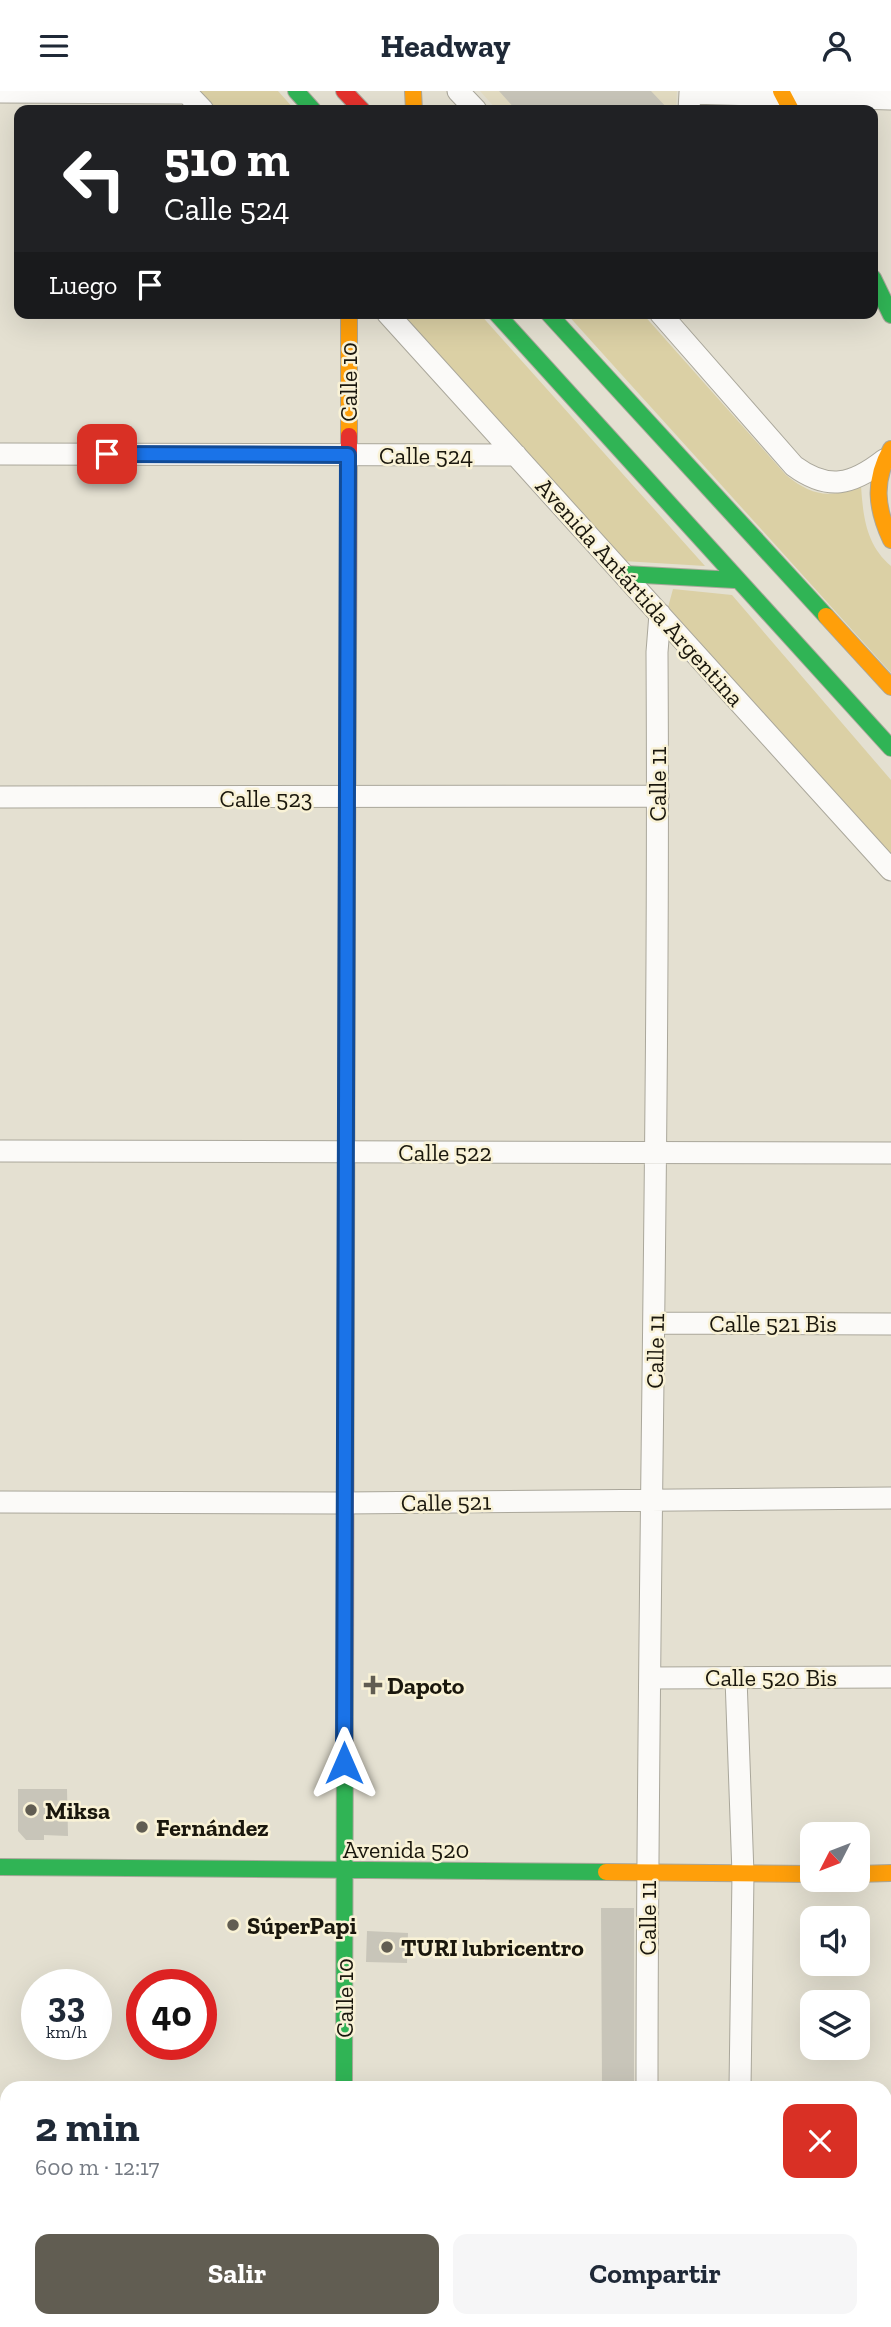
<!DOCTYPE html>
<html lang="es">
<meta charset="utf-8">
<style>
:root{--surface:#fff;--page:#f6f6f7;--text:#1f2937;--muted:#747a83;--accent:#615d52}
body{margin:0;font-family:"Zilla Slab",serif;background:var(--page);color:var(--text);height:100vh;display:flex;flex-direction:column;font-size:26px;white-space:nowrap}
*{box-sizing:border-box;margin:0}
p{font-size:23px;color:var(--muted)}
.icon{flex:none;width:38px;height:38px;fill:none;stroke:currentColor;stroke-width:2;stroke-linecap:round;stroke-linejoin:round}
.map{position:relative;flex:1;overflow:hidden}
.sheet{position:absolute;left:0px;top:1990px;width:892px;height:247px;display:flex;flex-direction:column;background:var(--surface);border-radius:21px 21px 0 0;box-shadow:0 7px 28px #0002}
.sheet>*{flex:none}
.guide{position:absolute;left:14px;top:14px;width:864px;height:214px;border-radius:14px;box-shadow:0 7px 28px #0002;background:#202124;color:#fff;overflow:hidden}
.needle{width:46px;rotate:228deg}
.buttons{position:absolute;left:800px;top:1731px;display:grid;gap:14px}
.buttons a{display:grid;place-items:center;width:70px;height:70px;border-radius:14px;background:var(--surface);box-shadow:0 7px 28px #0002;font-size:35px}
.speed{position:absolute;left:21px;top:1878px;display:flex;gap:14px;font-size:35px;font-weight:700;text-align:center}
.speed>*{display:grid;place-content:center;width:91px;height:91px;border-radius:50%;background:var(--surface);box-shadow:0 7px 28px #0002;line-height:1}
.speed small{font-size:18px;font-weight:400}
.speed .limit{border:10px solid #d22;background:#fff;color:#111}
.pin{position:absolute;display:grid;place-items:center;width:60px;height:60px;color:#fff;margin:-30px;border-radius:14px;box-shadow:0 4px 10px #0006}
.me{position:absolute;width:77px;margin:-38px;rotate:0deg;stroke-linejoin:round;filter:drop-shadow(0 0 5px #0008)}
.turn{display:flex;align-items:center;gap:24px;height:147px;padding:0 35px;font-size:32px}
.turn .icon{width:91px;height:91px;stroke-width:2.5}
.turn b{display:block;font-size:49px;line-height:60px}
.then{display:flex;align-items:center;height:66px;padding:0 35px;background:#0003;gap:14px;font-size:26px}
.round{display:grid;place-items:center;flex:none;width:74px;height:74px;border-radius:14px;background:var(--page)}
.headline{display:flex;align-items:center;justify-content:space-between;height:119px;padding:0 35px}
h1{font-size:42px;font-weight:700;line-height:52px}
.action{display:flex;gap:14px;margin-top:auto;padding:14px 35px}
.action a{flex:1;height:80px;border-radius:14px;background:var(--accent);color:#fff;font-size:28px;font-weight:700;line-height:80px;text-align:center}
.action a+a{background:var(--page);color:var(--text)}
header{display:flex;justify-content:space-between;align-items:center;height:91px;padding:0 35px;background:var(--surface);font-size:32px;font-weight:700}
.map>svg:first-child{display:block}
.built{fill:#e3dcc2}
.green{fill:#dbd0a5}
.building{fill:#c8c5b9}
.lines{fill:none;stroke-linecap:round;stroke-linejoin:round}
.street-casing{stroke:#aaa79b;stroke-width:23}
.fast-casing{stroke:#aaa79b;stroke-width:18}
.slow-casing{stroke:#aaa79b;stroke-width:18}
.jam-casing{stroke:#aaa79b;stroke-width:18}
.street{stroke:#fbfaf8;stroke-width:21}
.fast{stroke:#30b455;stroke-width:16}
.slow{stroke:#ff9f0a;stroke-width:16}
.jam{stroke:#e5322d;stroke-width:16}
.route-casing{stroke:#114b97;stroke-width:18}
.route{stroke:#1a73e8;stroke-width:12}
.poi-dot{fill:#615d52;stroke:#f9f2d6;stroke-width:2.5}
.labels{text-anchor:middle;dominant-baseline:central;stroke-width:5;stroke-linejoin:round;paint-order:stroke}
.street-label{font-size:24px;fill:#1a170d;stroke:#f9f2d6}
.poi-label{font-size:24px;font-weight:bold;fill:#1a170d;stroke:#f9f2d6;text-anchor:start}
</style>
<header><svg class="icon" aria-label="menu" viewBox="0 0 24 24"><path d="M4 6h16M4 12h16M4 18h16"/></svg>Headway<svg class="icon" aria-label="person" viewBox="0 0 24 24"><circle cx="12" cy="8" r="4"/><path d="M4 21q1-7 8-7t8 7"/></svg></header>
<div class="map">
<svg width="891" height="2236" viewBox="0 0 891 2236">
<rect width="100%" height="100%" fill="#e4e0d1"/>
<path class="built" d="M 480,0 L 677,0 L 676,19 L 497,19 Z"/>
<path class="green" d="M 199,0 L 278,0 L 295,19 L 216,19 Z
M 401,222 L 479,222 L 705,475 L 623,470 Z
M 566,222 L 642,222 L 786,384 C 813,406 830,407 861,395 C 863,425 866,454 891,475 L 891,582 Z
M 673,498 L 732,504 L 891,689 L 891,775 L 667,520 Z"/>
<path class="building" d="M 499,0 L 651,0 L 669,19 L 516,19 Z
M 18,1698 L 67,1698 L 68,1745 L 44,1744 L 44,1749 L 26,1749 L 18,1740 Z
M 601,1817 L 634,1817 L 634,1997 L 602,1997 Z
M 367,1840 L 408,1842 L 407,1872 L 366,1871 Z"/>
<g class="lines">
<g class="street-casing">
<path id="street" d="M 185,0 L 203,19
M 458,0 L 476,19
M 0,1 L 187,2
M 689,19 L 690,2 L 891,8
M 387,222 L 891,779
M 660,222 L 794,375 C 828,400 852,394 884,369
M 0,363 L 516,364
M 0,706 L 658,705
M 0,1060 L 891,1062
M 655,1232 L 891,1233
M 0,1411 L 344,1412 L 891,1407
M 651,1587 L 891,1586
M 736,1587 L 743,1783 L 740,1997
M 647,1997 C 647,1518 660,1040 657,561 L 660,523
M 886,2144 L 891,2144
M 0,2146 L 7,2146
M 344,2230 L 344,2236
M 648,2230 L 648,2236
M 739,2230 L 739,2236"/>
</g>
<g class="fast-casing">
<path id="fast" d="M 296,0 L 313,19
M 873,187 L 891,224
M 496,222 L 891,657
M 548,222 L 826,525
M 625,483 L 735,489
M 0,1776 L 606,1781
M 344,1997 L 345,1603"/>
</g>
<g class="slow-casing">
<path id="slow" d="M 413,0 L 414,19
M 781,0 L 791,19
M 349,345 L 349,222
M 891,358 C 873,390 876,417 891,449
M 826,525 L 891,596
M 346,1170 L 347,777
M 606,1781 L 812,1783
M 858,1783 L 891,1782"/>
</g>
<g class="jam-casing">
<path id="jam" d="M 344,0 L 362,19
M 347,777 L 349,345
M 345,1603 L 346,1170"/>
</g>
<use href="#street" class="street"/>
<use href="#fast" class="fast"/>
<use href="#slow" class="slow"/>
<use href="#jam" class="jam"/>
</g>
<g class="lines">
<g class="route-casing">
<path id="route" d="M 107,363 L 348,364 L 344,1672"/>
</g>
<use href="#route" class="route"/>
</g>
<g class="poi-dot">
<path d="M369.5 1583.5h7v7h7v7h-7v7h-7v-7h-7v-7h7z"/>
<circle cx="31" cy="1719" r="7"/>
<circle cx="142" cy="1736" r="7"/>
<circle cx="233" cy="1834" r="7"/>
<circle cx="387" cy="1856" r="7"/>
</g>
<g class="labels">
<g class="street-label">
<text transform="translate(348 291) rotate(-90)">Calle 10</text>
<text x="426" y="364">Calle 524</text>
<text transform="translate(640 501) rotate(48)">Avenida Antártida Argentina</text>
<text transform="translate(657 693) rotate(-90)">Calle 11</text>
<text x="266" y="707">Calle 523</text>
<text x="445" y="1061">Calle 522</text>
<text x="773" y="1232">Calle 521 Bis</text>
<text transform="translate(655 1260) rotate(-89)">Calle 11</text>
<text transform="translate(446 1411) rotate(-1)">Calle 521</text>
<text x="771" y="1586">Calle 520 Bis</text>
<text x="406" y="1758">Avenida 520</text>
<text transform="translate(647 1827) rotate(-90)">Calle 11</text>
<text transform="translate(344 1907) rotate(-90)">Calle 10</text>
</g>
<g class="poi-label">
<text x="387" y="1594">Dapoto</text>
<text x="45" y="1719">Miksa</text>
<text x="156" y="1736">Fernández</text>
<text x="247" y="1834">SúperPapi</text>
<text x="401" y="1856">TURI lubricentro</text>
</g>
</g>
</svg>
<div class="buttons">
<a><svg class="needle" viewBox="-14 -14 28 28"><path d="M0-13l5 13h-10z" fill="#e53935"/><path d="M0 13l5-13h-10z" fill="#747a83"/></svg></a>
<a><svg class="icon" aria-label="sound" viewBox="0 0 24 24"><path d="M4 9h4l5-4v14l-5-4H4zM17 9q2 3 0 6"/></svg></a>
<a><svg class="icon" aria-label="layers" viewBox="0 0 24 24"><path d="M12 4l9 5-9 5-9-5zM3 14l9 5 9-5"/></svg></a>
</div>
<div class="speed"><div>33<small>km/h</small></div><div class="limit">40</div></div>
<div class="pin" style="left:107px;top:363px;background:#d93025"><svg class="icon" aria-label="arrive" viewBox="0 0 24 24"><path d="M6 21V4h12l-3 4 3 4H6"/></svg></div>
<svg class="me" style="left:344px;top:1672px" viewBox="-20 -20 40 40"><path d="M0-17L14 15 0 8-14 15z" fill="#1a73e8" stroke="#fff" stroke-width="4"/></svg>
<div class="guide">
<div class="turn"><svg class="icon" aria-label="left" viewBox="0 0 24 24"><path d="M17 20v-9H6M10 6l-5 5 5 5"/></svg><div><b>510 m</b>Calle 524</div></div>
<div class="then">Luego<svg class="icon" aria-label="arrive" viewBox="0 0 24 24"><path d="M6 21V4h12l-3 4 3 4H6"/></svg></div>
</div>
<section class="sheet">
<div class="headline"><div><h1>2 min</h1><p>600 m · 12:17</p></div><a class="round" style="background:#d93025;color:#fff"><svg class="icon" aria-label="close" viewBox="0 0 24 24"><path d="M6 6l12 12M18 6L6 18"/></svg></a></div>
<div class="action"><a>Salir</a><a>Compartir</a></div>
</section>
</div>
